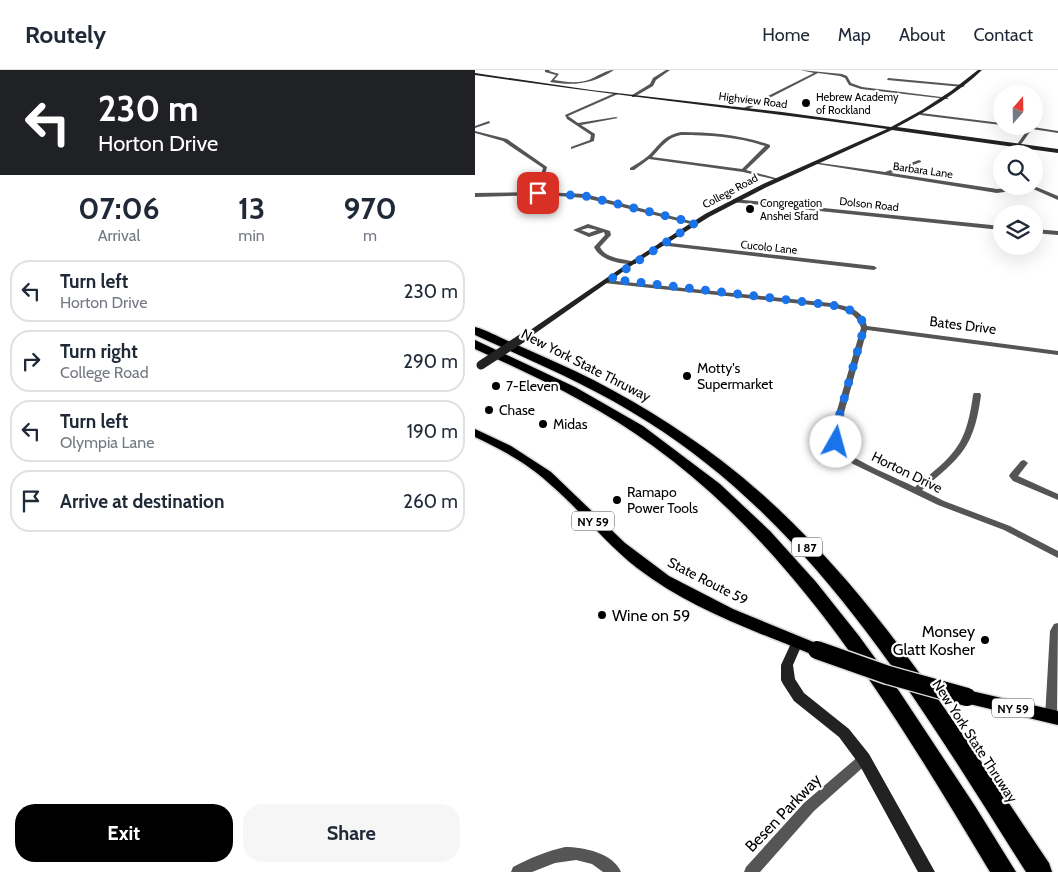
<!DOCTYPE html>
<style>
:root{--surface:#fff;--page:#f6f6f7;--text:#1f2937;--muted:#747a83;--line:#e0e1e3;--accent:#000}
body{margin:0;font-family:Cabin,sans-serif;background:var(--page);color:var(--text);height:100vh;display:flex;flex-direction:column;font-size:19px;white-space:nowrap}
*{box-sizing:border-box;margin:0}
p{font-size:16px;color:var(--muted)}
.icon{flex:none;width:28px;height:28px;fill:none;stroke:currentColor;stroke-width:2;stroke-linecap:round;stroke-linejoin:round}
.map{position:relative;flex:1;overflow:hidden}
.details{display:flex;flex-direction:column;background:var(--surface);width:475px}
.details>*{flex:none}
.guide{background:#202124;color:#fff;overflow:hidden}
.needle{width:32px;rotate:20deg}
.fabs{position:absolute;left:518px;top:15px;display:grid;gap:10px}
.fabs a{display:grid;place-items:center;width:50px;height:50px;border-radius:50%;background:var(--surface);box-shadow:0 5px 20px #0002;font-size:25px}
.pin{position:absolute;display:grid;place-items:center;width:42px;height:42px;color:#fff;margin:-21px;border-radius:10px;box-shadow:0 2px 8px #0006}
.me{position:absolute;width:55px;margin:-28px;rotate:7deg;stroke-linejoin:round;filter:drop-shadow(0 0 4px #0008)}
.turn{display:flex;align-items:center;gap:18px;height:105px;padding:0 15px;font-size:22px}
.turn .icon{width:65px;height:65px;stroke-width:2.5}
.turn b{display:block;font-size:35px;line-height:42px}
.eta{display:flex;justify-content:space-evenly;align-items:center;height:85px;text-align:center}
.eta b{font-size:30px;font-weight:800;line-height:35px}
.action{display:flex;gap:10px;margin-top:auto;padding:10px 15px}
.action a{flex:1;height:58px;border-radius:20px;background:var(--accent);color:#fff;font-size:20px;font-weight:800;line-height:58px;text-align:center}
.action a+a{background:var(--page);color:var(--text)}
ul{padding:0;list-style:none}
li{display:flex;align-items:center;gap:15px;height:62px;margin:0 10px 8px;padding:0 5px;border:2px solid var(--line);border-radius:20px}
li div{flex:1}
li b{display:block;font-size:19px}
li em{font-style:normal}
header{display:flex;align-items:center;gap:30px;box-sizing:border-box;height:70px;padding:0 25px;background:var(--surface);border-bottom:1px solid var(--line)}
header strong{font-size:24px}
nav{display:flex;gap:28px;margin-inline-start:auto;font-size:18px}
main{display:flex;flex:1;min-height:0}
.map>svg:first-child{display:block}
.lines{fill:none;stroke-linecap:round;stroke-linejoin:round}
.primary-casing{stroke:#dbdbdb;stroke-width:3}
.highway-casing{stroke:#dbdbdb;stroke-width:3}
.street{fill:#555;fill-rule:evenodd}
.secondary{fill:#222;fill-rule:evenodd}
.primary{fill:#000;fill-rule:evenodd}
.highway{fill:#000;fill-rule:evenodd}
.primary-bridge-casing{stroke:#dbdbdb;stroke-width:21;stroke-linecap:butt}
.secondary-bridge{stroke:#222;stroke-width:9}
.primary-bridge{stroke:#000;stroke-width:18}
.route{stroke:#1a73e8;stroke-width:9;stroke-dasharray:0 16.2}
.poi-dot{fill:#000;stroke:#fff;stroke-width:2}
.labels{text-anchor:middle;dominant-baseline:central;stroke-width:4.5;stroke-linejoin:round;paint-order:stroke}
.far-poi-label{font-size:11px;fill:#000;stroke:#fff;text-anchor:start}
.far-street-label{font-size:11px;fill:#000;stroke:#fff}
.shield{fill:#fff;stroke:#4c4c4c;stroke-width:1}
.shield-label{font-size:12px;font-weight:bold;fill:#000}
.street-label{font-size:14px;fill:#000;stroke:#fff}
.poi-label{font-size:14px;fill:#000;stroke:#fff;text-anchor:start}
.near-poi-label{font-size:16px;fill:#000;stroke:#fff;text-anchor:start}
.near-street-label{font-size:16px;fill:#000;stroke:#fff}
</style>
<header>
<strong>Routely</strong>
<nav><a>Home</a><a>Map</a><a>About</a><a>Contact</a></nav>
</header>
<main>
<section class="details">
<div class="guide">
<div class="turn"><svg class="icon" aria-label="left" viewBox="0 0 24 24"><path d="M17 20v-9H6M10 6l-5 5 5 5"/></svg><div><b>230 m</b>Horton Drive</div></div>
</div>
<div class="eta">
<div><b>07:06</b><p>Arrival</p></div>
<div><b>13</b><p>min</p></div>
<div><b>970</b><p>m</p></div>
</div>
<ul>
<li><svg class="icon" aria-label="left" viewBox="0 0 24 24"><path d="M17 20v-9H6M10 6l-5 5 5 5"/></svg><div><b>Turn left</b><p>Horton Drive</p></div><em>230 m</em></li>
<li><svg class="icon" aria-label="right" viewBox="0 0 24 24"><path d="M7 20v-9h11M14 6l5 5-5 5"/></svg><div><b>Turn right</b><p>College Road</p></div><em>290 m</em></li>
<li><svg class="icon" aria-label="left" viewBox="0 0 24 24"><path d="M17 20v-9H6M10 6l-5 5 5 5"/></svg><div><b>Turn left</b><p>Olympia Lane</p></div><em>190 m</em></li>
<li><svg class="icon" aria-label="arrive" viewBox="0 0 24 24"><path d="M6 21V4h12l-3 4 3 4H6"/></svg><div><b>Arrive at destination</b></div><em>260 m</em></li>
</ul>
<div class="action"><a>Exit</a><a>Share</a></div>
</section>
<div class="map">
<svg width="583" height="802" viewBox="0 0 583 802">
<rect width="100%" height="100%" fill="#fff"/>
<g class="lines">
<g class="primary-casing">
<path id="primary" d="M 0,359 L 36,376 L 76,402 L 150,473 L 194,506 L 258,539 L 348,576 L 350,580 L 348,584 L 342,586 L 336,584 C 277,560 214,538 162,498 C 131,474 107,442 77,416 C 55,395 28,380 0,367 Z
M 492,620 L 583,641 L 583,655 L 486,632 L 484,627 L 486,622 Z"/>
</g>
<g class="highway-casing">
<path id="highway" d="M 0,257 C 12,260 23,267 33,271 C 56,281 78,291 100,301 C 152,326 201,356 247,391 C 385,497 478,651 574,793 L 577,802 L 551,802 C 446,637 343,459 173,352 C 119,317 59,292 0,265 Z
M 0,270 L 100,317 L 168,356 L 245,414 L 295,461 L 341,512 L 384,566 L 424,621 L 500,736 L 541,802 L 515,802 C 422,648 327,484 178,376 C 123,336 62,307 0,279 Z"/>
</g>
<path class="street" d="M 70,0 L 75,0 L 74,1 L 84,4 L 79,10 C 91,12 104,14 116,9 C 123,6 131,0 139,0 C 118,14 99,16 75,12 L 81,5 L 70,2 Z
M 191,0 L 195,0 L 181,10 L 178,16 L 159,27 L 157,27 L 157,25 L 175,14 L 178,8 Z
M 325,0 L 367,4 L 372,6 L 376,13 L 387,17 L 474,28 L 472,29 L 386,19 L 374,15 L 370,8 L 365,6 L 343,3 L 271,40 L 269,40 L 269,38 L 339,3 Z
M 413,8 L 488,15 L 490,16 L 488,17 L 412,10 Z
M 140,23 L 143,24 L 93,46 L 103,53 L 141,47 L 143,48 L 106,55 L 120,64 L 119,71 L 96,79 L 96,77 L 115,70 L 116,65 L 92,49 L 90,45 Z
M 446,43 L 526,53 L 526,55 L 445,45 Z
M 559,43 L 565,47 L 559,55 L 559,51 L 561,47 L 559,46 Z
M 14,51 L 15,53 L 0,58 L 0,56 Z
M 540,56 L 559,56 L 558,57 L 583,61 L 583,63 L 557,59 L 539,84 L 535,84 L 553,59 Z
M 0,61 L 32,69 L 72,97 L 66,122 L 110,124 L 223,153 L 220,155 L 110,128 L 69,125 L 0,127 L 0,123 L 61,122 L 68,98 L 28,71 L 0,63 Z
M 206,62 C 235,62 267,65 295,75 L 295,77 L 271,100 L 304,109 L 302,110 L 268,102 L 174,89 L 159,100 L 155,100 L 155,98 C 161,94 167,91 173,86 C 185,75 187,66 206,62 ZM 206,65 C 233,65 264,67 290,76 L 267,99 L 177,87 C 186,78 192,67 206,65 Z
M 444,90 L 446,91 L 446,92 L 416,103 L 522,119 L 559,116 L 583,126 L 583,130 L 556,118 L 522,123 L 336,93 L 338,92 L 410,102 Z
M 259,129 L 526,156 L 526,160 L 257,132 L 256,131 Z
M 113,154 L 135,161 L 136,165 L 125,177 C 131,189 149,189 161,192 L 161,194 C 148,195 125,191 119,177 L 130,165 L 129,162 L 114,167 L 98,160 ZM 113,158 L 122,160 L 114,163 L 106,160 Z
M 559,159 L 583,161 L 583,165 L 559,163 Z
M 186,172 L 399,196 L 402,198 L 399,200 L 184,175 L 183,174 Z
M 131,210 L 356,233 C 371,236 388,239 392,256 L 583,281 L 583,285 L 392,260 L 364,361 C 365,367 365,375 369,380 C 378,390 426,410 440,417 C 479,385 491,377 498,325 L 499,323 L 505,323 L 506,325 C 499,378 486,387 447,420 L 469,431 L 535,456 L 583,481 L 583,488 L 529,460 L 463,435 L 378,394 L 362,382 L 357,371 L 356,361 L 386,258 C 382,243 370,240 356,237 L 129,213 L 128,212 Z
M 549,390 L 553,393 L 543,406 L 583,424 L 583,430 L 538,411 L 534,406 L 535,404 L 546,391 Z
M 583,553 L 582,647 L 580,651 L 576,652 L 572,651 L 570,647 L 575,561 L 579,554 Z
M 389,683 L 393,685 L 395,689 L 393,693 L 339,741 L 285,802 L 269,802 L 271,797 L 329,733 L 385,685 Z
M 90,777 C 109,777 138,783 146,802 L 128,802 L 117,794 L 101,790 L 80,793 L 57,802 L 36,802 L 38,797 C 55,788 72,781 90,777 Z"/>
<path class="secondary" d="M 503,0 L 507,0 C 482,24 452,41 422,57 L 583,79 L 583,83 L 417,60 L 292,117 L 234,147 L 156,196 L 55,267 L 49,267 L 48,265 L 152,194 L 230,144 L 288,114 L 412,59 C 274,40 137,25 0,5 L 0,3 L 116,20 L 307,42 L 416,57 L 447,40 L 476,21 Z
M 322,567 L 326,569 L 328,572 L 318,595 L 320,609 L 329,623 L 374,659 L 394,684 L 460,802 L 443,802 L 384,694 L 364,667 L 319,631 L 308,614 L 306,610 L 306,595 L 318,569 Z"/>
<use href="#primary" class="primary"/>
<use href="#highway" class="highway"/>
<g class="primary-bridge-casing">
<path id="primary-bridge" d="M 342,580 L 413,605 L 492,627"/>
</g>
<path class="secondary-bridge" d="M 6,295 L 52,265"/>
<use href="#primary-bridge" class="primary-bridge"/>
</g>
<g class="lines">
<path class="route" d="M 63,123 L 110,126 L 220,153 L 136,209 L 356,235 C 371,238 387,241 389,258 L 360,361 L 361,372"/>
</g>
<g class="poi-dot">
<circle cx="331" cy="33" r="5"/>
<circle cx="275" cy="139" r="5"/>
<circle cx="212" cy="306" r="5"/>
<circle cx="21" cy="316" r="5"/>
<circle cx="14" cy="340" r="5"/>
<circle cx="68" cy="354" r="5"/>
<circle cx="142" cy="430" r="5"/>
<circle cx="127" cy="545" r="5"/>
<circle cx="510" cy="570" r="5"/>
</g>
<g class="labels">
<g class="far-poi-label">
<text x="341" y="27">Hebrew Academy<tspan x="341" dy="13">of Rockland</tspan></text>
<text x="285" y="133">Congregation<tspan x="285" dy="13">Anshei Sfard</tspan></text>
</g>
<g class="far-street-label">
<text transform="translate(278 30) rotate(7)">Highview Road</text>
<text transform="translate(448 100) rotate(8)">Barbara Lane</text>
<text transform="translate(255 121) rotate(-28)">College Road</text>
<text transform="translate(394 134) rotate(6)">Dolson Road</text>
<text transform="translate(294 177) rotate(6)">Cucolo Lane</text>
</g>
<g class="shield">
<rect x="97" y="441.5" width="42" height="19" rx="4"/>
<rect x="317" y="467.5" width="30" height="19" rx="4"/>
<rect x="517" y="628.5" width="42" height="19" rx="4"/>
</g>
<g class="shield-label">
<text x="118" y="451">NY 59</text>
<text x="332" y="477">I 87</text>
<text x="538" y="638">NY 59</text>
</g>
<g class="street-label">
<text transform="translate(488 255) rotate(7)">Bates Drive</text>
<text transform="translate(111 295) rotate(27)">New York State Thruway</text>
<text transform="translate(432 402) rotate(26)">Horton Drive</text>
<text transform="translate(233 511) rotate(27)">State Route 59</text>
<text transform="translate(500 671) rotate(57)">New York State Thruway</text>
</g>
<g class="poi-label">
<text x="222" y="298">Motty's<tspan x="222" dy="16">Supermarket</tspan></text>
<text x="31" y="316">7-Eleven</text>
<text x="24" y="340">Chase</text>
<text x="78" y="354">Midas</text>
<text x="152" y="422">Ramapo<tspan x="152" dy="16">Power Tools</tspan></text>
</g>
<g class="near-poi-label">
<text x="137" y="545">Wine on 59</text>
<text x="500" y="561" text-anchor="end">Monsey<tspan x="500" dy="18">Glatt Kosher</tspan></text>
</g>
<g class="near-street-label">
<text transform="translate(308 743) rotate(-46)">Besen Parkway</text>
</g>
</g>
</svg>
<div class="fabs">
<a><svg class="needle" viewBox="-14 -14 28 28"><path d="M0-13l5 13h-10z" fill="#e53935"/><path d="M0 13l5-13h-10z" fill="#747a83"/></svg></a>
<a><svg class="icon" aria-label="search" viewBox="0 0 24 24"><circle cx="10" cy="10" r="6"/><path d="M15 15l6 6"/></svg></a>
<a><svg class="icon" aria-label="layers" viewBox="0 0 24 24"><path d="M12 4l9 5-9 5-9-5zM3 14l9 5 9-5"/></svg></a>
</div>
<div class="pin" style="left:63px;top:123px;background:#d93025"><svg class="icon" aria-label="arrive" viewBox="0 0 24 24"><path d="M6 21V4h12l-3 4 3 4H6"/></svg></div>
<svg class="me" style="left:361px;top:372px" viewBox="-20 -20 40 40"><circle r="19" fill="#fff"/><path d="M0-13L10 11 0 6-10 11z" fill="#1a73e8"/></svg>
</div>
</main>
